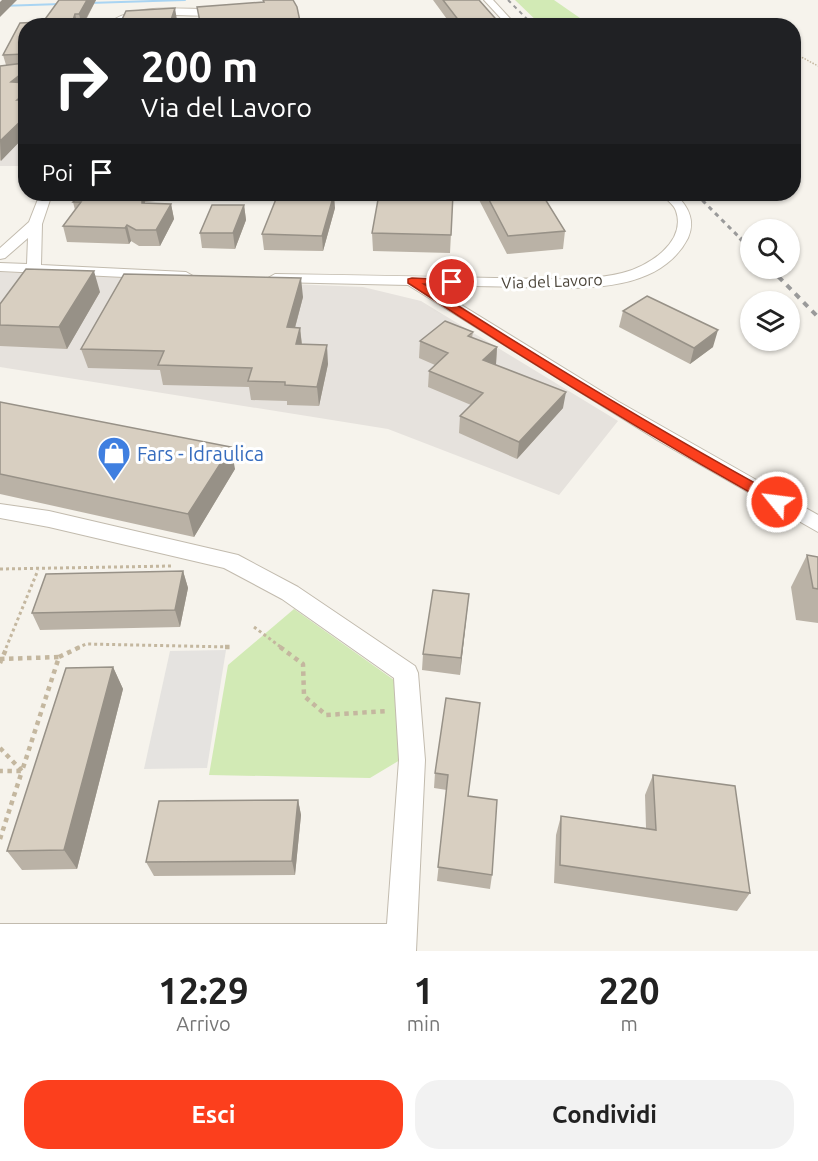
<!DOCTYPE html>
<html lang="it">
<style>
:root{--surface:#fff;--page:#f2f2f2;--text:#222;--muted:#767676;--accent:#fc3f1d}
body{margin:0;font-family:Ubuntu,sans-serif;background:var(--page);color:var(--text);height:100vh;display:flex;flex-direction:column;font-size:22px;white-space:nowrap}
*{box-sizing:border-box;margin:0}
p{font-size:20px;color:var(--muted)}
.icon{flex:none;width:33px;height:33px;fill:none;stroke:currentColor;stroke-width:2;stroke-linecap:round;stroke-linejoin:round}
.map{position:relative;height:951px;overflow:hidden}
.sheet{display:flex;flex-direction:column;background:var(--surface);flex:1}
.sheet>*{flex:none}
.guide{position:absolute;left:18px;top:18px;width:783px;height:183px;border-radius:24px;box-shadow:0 2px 4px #0004;background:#202124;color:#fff;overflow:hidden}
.tools{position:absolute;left:740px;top:219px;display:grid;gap:12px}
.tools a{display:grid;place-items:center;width:60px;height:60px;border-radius:50%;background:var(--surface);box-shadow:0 2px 4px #0004;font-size:30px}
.pin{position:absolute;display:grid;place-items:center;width:51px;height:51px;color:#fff;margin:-26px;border:3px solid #fff;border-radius:50%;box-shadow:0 2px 6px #0007}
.me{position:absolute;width:66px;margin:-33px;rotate:299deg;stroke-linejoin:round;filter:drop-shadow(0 0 4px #0008)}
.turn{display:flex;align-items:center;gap:21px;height:126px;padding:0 24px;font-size:27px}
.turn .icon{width:78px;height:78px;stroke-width:2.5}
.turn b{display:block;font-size:42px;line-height:51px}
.then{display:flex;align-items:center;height:57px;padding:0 24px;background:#0003;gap:12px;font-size:22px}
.eta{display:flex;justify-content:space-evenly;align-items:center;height:102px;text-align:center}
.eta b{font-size:36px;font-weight:600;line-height:42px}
.primary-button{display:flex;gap:12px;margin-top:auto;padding:12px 24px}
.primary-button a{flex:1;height:69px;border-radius:24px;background:var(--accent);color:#fff;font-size:24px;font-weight:600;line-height:69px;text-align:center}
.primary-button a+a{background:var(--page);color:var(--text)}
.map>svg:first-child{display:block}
.industrial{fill:#e6e2dd}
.green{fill:#d2eab5}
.parking{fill:#e5e3e0}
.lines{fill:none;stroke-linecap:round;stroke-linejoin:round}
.stream{stroke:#a9d4f2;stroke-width:2}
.minor-casing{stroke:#c2bbae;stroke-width:2}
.path-far2{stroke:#c4b79f;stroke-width:1.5;stroke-dasharray:1.5 1.5;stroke-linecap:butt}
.path-far1{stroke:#c4b79f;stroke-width:3;stroke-dasharray:3 3;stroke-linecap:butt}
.path{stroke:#c4b79f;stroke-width:4.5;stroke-dasharray:4.5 4.5;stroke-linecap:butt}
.minor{fill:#fff;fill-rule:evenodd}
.rail-far2{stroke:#9a9a9a;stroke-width:2;stroke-dasharray:4 4;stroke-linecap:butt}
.rail-far1{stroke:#9a9a9a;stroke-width:3;stroke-dasharray:4.5 4.5;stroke-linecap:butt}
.rail{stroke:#9a9a9a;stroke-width:4;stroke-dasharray:6 6;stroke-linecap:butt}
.wall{fill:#bab2a6}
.shaded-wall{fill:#979187}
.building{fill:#d8cfc1;stroke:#979187;stroke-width:1.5}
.route{fill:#fc3f1d;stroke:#a42913;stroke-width:1.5}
.labels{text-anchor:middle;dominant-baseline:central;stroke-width:6;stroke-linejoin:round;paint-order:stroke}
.far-street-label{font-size:16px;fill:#4b4439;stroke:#fff}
.shop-label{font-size:20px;fill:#366cbe;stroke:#fff;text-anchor:start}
</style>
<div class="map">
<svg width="818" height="951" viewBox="0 0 818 951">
<rect width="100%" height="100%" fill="#f6f3ec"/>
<path class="industrial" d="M 25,74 L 25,166 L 0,166 L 0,76 Z
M 0,272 L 363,287 L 421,301 L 618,421 L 559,495 L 388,429 L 0,367 Z"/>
<path class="green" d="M 515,0 L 554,0 L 590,25 L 541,25 Z
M 294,609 L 401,685 L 400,760 L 370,778 L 209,775 L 228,665 Z"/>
<path class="parking" d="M 226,650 L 207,768 L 144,769 L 170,651 Z"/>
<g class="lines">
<path class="stream" d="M 89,3 L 185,0
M 0,6 L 61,4"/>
<g class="minor-casing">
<path id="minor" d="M 484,0 L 493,0 L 517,26 L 508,26 Z
M 223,9 L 226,10 L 226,14 C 200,18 172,13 146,16 C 131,18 119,26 105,26 C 135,0 186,11 223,9 Z
M 40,194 L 52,194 L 42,224 L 41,265 L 186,272 L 193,276 L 186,280 L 0,271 L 0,263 L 27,264 L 28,238 L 5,258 L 0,259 L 0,248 L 29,222 Z
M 662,194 L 675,194 C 688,206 696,220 688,238 C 658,296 575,288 521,287 C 490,286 460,286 429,285 L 619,402 L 818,515 L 818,532 L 657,440 L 408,285 L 275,282 L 268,278 L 275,274 C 348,275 421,276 495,278 C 536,278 582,283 622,273 C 647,267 687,243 676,211 C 674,204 666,200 662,194 Z
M 0,504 L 49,511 L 238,555 L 298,587 L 415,666 L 418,673 L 425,760 L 416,951 L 0,951 L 0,924 L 387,924 L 399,760 L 394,678 L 282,599 L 224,568 L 49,527 L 0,518 Z"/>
</g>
<path class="path-far2" d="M 700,26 L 722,23 L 738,26
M 794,53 L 818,66"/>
<path class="path-far1" d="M 0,569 L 172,566
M 254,627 L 282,648
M 6,648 L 38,570
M 77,648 L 86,644 L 232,647"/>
<path class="path" d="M 225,647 L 232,647
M 280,647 L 303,664 L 304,696 L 326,715 L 387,711
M 59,657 L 80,647
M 0,659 L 59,657 L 22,771 L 0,771
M 0,663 L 7,647
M 0,748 L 22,771 L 0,839"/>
<use href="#minor" class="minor"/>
<path class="rail-far2" d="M 508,0 L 534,26"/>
<path class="rail-far1" d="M 696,194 L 741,239"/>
<path class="rail" d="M 740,238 L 750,248
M 770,268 L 818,317"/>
</g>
<path class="wall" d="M 59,0 L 96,0 L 83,26 L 26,26 L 26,135 L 0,161 L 0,66 L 6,65 L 3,55 L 20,23 L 43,22 Z
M 433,0 L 479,0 L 502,26 L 452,26 Z
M 80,194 L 188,194 L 186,198 L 145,202 L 145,203 L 171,204 L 174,219 L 160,246 L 139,246 L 131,241 L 129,244 L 67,242 L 63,226 L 75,210 L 73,202 Z
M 453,194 L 450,253 L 373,251 L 372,233 Z
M 476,194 L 542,194 L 565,231 L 563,249 L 507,254 Z
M 568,194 L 627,194 L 573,199 Z
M 244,205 L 246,220 L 235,249 L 202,248 L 200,233 Z
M 335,208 L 323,251 L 264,250 L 262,234 Z
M 100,292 L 67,349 L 0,346 L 0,304 Z
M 303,297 L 295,328 L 300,328 L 302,344 L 328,364 L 319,406 L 287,405 L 287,401 L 251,400 L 249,387 L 163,385 L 160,370 L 88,368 L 81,349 Z
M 623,311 L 713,347 L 690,364 L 619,327 Z
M 473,332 L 472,338 L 497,347 L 496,364 L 495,364 L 563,408 L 517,459 L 459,433 L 460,416 L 471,405 L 428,387 L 429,371 L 435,365 L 419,358 L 420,341 Z
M 0,402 L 235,469 L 194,537 L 0,494 Z
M 807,555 L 818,557 L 818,623 L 796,620 L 791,587 Z
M 183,571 L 188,588 L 180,627 L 40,630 L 32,613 Z
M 469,594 L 460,675 L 422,670 L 423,654 Z
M 113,667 L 123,689 L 77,869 L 22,870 L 7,851 Z
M 446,698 L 469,796 L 492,875 L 490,889 L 437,881 L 447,790 L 434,788 L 435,773 Z
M 653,775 L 750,893 L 737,911 L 554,883 L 556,835 L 561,816 L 646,828 L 645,795 Z
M 298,800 L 301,815 L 295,875 L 154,876 L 146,862 Z"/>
<path class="shaded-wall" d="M 2,0 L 17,0 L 0,17 L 0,2 Z
M 87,0 L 96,0 L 82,26 L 79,14 Z
M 175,8 L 177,20 L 175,26 L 169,26 Z
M 75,14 L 78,26 L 71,26 Z
M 236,20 L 237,26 L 201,26 L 200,22 Z
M 26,70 L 26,87 L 11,82 Z
M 26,92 L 26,110 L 17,100 Z
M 26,116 L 26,135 L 1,161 L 0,141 Z
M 142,194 L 143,194 L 145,202 L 146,218 L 142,203 Z
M 334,194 L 335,208 L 323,251 L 322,236 Z
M 573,194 L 627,194 L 573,199 Z
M 171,204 L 174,219 L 160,246 L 156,230 Z
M 244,205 L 246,220 L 235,249 L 233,233 Z
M 127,225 L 131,241 L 129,244 L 125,228 Z
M 94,271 L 100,292 L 67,349 L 59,327 Z
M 301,278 L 303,297 L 290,346 L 287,327 Z
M 300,328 L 302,347 L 296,344 Z
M 718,330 L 713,347 L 690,364 L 694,348 Z
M 327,345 L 328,364 L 319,406 L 317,387 Z
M 497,347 L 496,364 L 482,377 L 483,360 Z
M 566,392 L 563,408 L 517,459 L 519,442 Z
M 231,447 L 235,469 L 194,537 L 188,514 Z
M 183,571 L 188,588 L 180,627 L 175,610 Z
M 469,594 L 467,611 L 460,675 L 461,658 Z
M 113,667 L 123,689 L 77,869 L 64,850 Z
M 298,800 L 301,815 L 295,875 L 292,861 Z"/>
<path class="building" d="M 59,0 L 87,0 L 79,14 L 75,14 L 71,26 L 26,26 L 26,70 L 11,82 L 26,83 L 26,92 L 17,100 L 26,100 L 26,116 L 0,141 L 0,66 L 24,63 L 24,54 L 3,55 L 20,23 L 43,22 Z
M 263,0 L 293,0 L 297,7 L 301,26 L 236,26 L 236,20 L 200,22 L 197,7 L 264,2 Z
M 443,0 L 479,0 L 502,26 L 463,26 Z
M 175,8 L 169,26 L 119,26 L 126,11 Z
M 80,194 L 142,194 L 142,203 L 171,204 L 156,230 L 136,230 L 127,225 L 125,228 L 63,226 L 81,202 L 73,202 Z
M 278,194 L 334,194 L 322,236 L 262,234 Z
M 379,194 L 453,194 L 451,235 L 372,233 Z
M 486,194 L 542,194 L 565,231 L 508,236 Z
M 212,205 L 244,205 L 233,233 L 200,233 Z
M 26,269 L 94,271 L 59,327 L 0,325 L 0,304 Z
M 124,274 L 301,278 L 287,327 L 300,328 L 296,344 L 327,345 L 317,387 L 285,385 L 285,382 L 248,381 L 252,368 L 158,365 L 164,351 L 81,349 Z
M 647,296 L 718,330 L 694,348 L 623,311 Z
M 445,321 L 473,332 L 468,336 L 497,347 L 483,360 L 566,392 L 519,442 L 460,416 L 483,393 L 429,371 L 448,353 L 420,341 Z
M 0,402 L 231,447 L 188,514 L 0,474 Z
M 807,555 L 818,557 L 818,589 L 813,588 Z
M 183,571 L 175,610 L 32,613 L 46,574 Z
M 433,590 L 469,594 L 461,658 L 423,654 Z
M 113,667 L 64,850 L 7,851 L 66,668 Z
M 446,698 L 480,703 L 468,796 L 497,800 L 492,875 L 438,867 L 448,775 L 435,773 Z
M 653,775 L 735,786 L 750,893 L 560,865 L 561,816 L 656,830 Z
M 298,800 L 292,861 L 146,862 L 159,801 Z"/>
<path class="route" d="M 412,278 L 456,280 L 458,282 L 452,285 L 424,284 C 541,359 660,431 782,498 L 784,502 L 782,505 L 772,505 C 648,435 527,361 408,283 L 408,279 Z"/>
<defs>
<g id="shop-pin" transform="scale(1.725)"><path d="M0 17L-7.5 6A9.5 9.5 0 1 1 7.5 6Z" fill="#3f7fe0" stroke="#fff"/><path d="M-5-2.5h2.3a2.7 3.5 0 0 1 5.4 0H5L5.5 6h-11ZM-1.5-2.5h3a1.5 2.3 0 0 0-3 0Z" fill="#fff"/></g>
</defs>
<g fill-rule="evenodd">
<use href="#shop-pin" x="114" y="453"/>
</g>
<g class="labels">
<g class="far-street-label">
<text transform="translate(552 281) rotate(-2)">Via del Lavoro</text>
</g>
<g class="shop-label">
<text x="137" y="453">Fars - Idraulica</text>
</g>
</g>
</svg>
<div class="tools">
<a><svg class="icon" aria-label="search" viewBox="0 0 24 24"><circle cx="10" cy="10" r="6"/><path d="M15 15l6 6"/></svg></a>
<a><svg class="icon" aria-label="layers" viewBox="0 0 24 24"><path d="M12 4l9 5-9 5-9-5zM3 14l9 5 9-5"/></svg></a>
</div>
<div class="pin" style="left:452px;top:282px;background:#d93025"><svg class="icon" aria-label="arrive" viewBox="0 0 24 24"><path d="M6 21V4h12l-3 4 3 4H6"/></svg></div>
<svg class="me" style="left:777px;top:502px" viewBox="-20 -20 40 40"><circle r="17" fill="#fc3f1d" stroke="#fff" stroke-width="3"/><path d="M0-11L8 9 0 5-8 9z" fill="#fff"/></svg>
<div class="guide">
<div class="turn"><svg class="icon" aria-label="right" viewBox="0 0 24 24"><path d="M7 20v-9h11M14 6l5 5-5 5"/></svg><div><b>200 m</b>Via del Lavoro</div></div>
<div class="then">Poi<svg class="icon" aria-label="arrive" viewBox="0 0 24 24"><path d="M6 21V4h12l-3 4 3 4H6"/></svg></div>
</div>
</div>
<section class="sheet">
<div class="eta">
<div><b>12:29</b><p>Arrivo</p></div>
<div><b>1</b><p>min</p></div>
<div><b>220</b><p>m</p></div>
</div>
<div class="primary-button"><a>Esci</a><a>Condividi</a></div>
</section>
